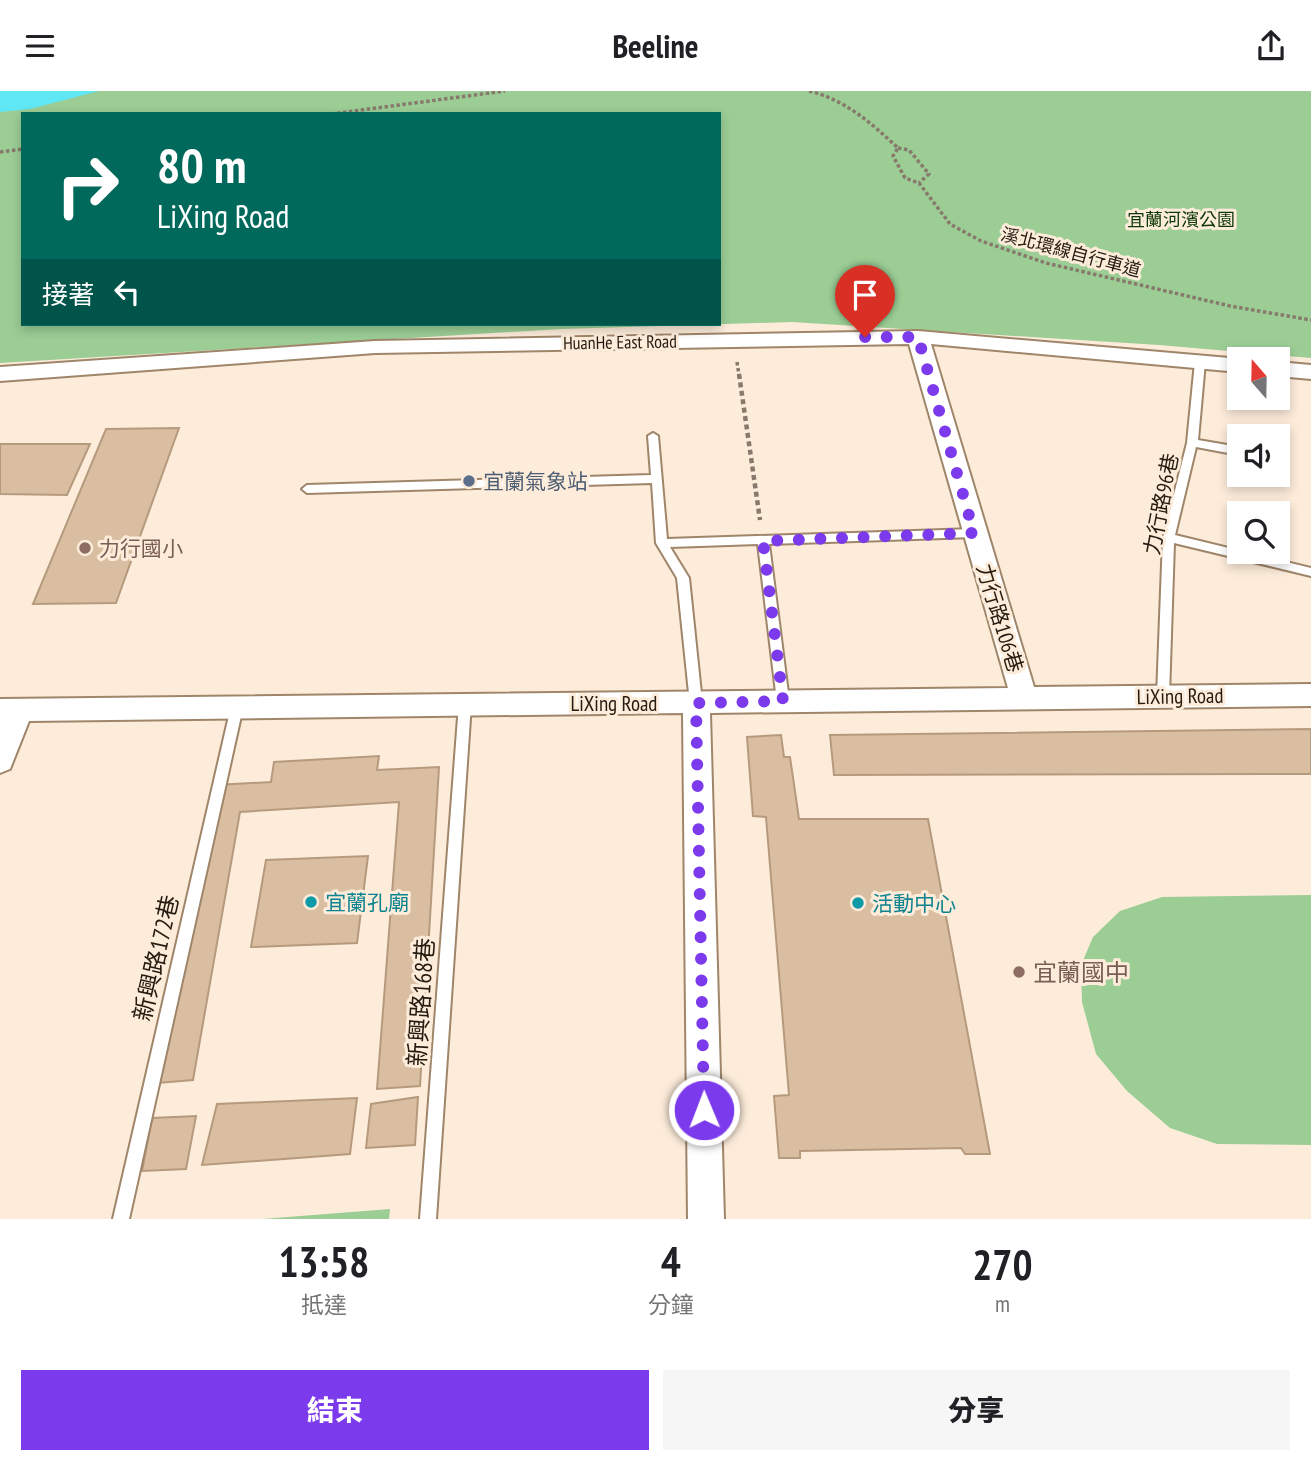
<!DOCTYPE html>
<html lang="zh-TW">
<meta charset="utf-8">
<style>
:root{--surface:#fff;--page:#f6f6f6;--text:#202124;--muted:#757577;--accent:#7c3aed}
body{margin:0;font-family:"PT Sans Narrow","Noto Sans TC",sans-serif;background:var(--page);color:var(--text);height:100vh;display:flex;flex-direction:column;font-size:26px;white-space:nowrap}
*{box-sizing:border-box;margin:0}
p{font-size:23px;color:var(--muted)}
.icon{flex:none;width:38px;height:38px;fill:none;stroke:currentColor;stroke-width:2;stroke-linecap:round;stroke-linejoin:round}
.map{position:relative;height:1128px;overflow:hidden}
.panel{display:flex;flex-direction:column;background:var(--surface);flex:1}
.panel>*{flex:none}
.top-card{position:absolute;left:21px;top:21px;width:700px;height:214px;border-radius:0px;box-shadow:0 4px 10px #0003;background:#00695c;color:#fff;overflow:hidden}
.needle{width:46px;rotate:340deg}
.controls{position:absolute;left:1227px;top:256px;display:grid;gap:14px}
.controls a{display:grid;place-items:center;width:63px;height:63px;border-radius:0px;background:var(--surface);box-shadow:0 4px 10px #0003;font-size:35px}
.pin{position:absolute;display:grid;place-items:center;width:60px;height:60px;color:#fff;margin:-72px -30px;border-radius:50% 50% 50% 0;rotate:-45deg;box-shadow:0 0 7px #0007}
.pin .icon{rotate:45deg}
.me{position:absolute;width:77px;margin:-38px;rotate:359deg;stroke-linejoin:round;filter:drop-shadow(0 0 5px #0008)}
.turn{display:flex;align-items:center;gap:24px;height:147px;padding:0 21px;font-size:32px}
.turn .icon{width:91px;height:91px;stroke-width:2.5}
.turn b{display:block;font-size:49px;line-height:60px}
.then{display:flex;align-items:center;height:66px;padding:0 21px;background:#0003;gap:14px;font-size:26px}
.eta{display:flex;justify-content:space-evenly;align-items:center;height:119px;text-align:center}
.eta b{font-size:42px;font-weight:800;line-height:49px}
.action{display:flex;gap:14px;margin-top:auto;padding:14px 21px}
.action a{flex:1;height:80px;border-radius:0px;background:var(--accent);color:#fff;font-size:28px;font-weight:800;line-height:80px;text-align:center}
.action a+a{background:var(--page);color:var(--text)}
header{display:flex;justify-content:space-between;align-items:center;height:91px;padding:0 21px;background:var(--surface);font-size:32px;font-weight:800}
.map>svg:first-child{display:block}
.green{fill:#9bcd95;fill-rule:evenodd}
.water{fill:#5fe7f6}
.building{fill:#dabea2;stroke:#b59a7e;stroke-width:2}
.lines{fill:none;stroke-linecap:round;stroke-linejoin:round}
.service-casing{stroke:#9f856a;stroke-width:4}
.minor-casing{stroke:#9f856a;stroke-width:4}
.path-far1{stroke:#877a6c;stroke-width:3.5;stroke-dasharray:3.5 2.5;stroke-linecap:butt}
.path{stroke:#877a6c;stroke-width:4.5;stroke-dasharray:5 3.5;stroke-linecap:butt}
.service{fill:#fff;fill-rule:evenodd}
.minor{fill:#fff;fill-rule:evenodd}
.route{stroke:#7c3aed;stroke-width:12;stroke-dasharray:0 21.6}
.service-dot{fill:#5c6f8a;stroke:#fdecda;stroke-width:2.5}
.education-dot{fill:#8d6e63;stroke:#fdecda;stroke-width:2.5}
.culture-dot{fill:#0f9aa8;stroke:#fdecda;stroke-width:2.5}
.labels{text-anchor:middle;dominant-baseline:central;stroke-width:6;stroke-linejoin:round;paint-order:stroke}
.far-park-label{font-size:18px;fill:#0b3808;stroke:#fdecda}
.far-street-label{font-size:18px;fill:#251b10;stroke:#fdecda}
.service-label{font-size:21px;fill:#4e5e75;stroke:#fdecda;text-anchor:start}
.street-label{font-size:21px;fill:#251b10;stroke:#fdecda}
.education-label{font-size:21px;fill:#785e54;stroke:#fdecda;text-anchor:start}
.culture-label{font-size:21px;fill:#0d838f;stroke:#fdecda;text-anchor:start}
.near-street-label{font-size:24px;fill:#251b10;stroke:#fdecda}
.near-education-label{font-size:24px;fill:#785e54;stroke:#fdecda;text-anchor:start}
</style>
<header><svg class="icon" aria-label="menu" viewBox="0 0 24 24"><path d="M4 6h16M4 12h16M4 18h16"/></svg>Beeline<svg class="icon" aria-label="share" viewBox="0 0 24 24"><path d="M12 15V3M7 8l5-5 5 5M5 13v7h14v-7"/></svg></header>
<div class="map">
<svg width="1311" height="1128" viewBox="0 0 1311 1128">
<rect width="100%" height="100%" fill="#fdecda"/>
<path class="green" d="M 0,0 L 1311,0 L 1311,267 L 1159,254 L 792,231 L 561,238 L 0,272 ZM 23,23 L 719,23 L 719,233 L 23,233 Z
M 1311,804 L 1311,1054 L 1217,1053 L 1170,1037 L 1127,1000 L 1096,963 L 1082,911 L 1081,874 L 1093,846 L 1120,820 L 1162,806 Z
M 390,1118 L 389,1128 L 262,1128 Z"/>
<path class="water" d="M 0,0 L 99,0 L 30,18 L 0,21 Z"/>
<path class="building" d="M 179,337 L 116,512 L 33,513 L 106,338 Z
M 0,353 L 90,353 L 67,404 L 0,403 Z
M 1311,638 L 1311,683 L 834,684 L 830,644 Z
M 781,644 L 784,666 L 790,666 L 799,728 L 928,728 L 990,1063 L 965,1063 L 961,1057 L 800,1060 L 800,1067 L 779,1067 L 774,1005 L 789,1004 L 766,726 L 753,725 L 747,646 Z
M 379,665 L 377,679 L 439,676 L 420,995 L 377,998 L 399,711 L 240,721 L 193,989 L 158,992 L 215,694 L 271,691 L 274,671 Z
M 368,765 L 357,852 L 251,856 L 266,769 Z
M 418,1006 L 415,1054 L 366,1057 L 371,1013 Z
M 357,1007 L 350,1063 L 202,1074 L 217,1013 Z
M 196,1025 L 186,1078 L 142,1080 L 152,1027 Z"/>
<g class="lines">
<g class="service-casing">
<path id="service" d="M 1200,268 L 1205,271 L 1198,349 L 1239,356 L 1239,364 L 1196,356 L 1175,444 L 1311,477 L 1311,485 L 1174,452 L 1169,605 L 1167,609 L 1159,609 L 1157,605 L 1163,447 L 1187,352 L 1195,271 Z
M 653,342 L 658,345 L 667,448 L 974,438 L 980,442 L 974,446 L 769,453 L 789,610 L 787,614 L 779,614 L 777,610 L 758,453 L 670,456 L 689,487 L 702,612 L 700,616 L 692,616 L 690,612 L 677,487 L 656,452 L 652,392 L 307,402 L 302,398 L 307,394 L 651,384 L 648,345 Z
M 465,608 L 469,609 L 471,613 L 436,1128 L 420,1128 L 459,613 L 461,609 Z
M 237,611 L 241,612 L 243,616 L 129,1128 L 113,1128 L 231,616 L 233,612 Z"/>
</g>
<g class="minor-casing">
<path id="minor" d="M 918,240 L 1241,268 L 1239,281 L 931,253 L 1034,596 L 1311,593 L 1311,615 L 710,622 L 724,1128 L 688,1128 L 683,622 L 29,630 L 10,678 L 0,682 L 0,608 L 1008,597 L 909,253 L 375,262 L 0,290 L 0,276 L 375,250 Z
M 1278,271 L 1311,274 L 1311,288 L 1278,285 Z"/>
</g>
<path class="path-far1" d="M 809,0 C 846,9 871,32 898,57 L 893,65 L 905,87 L 919,92 L 950,133 L 981,150 L 1046,172 L 1230,215 L 1311,229
M 331,23 L 505,0
M 898,57 L 909,59 L 929,83 L 919,92
M 0,61 L 23,58
M 737,271 L 739,284"/>
<path class="path" d="M 739,283 L 760,429"/>
<use href="#service" class="service"/>
<use href="#minor" class="minor"/>
</g>
<g class="lines">
<path class="route" d="M 704,1019 L 696,612 L 783,610 L 763,450 L 974,442 L 918,246 L 865,246"/>
</g>
<circle class="service-dot" cx="469" cy="390" r="7"/>
<g class="education-dot">
<circle cx="85" cy="457" r="7"/>
<circle cx="1019" cy="881" r="7"/>
</g>
<g class="culture-dot">
<circle cx="311" cy="811" r="7"/>
<circle cx="858" cy="812" r="7"/>
</g>
<g class="labels">
<g class="far-park-label">
<text x="1181" y="128">宜蘭河濱公園</text>
</g>
<g class="far-street-label">
<text transform="translate(1071 161) rotate(15)">溪北環線自行車道</text>
<text transform="translate(620 251) rotate(-1)">HuanHe East Road</text>
</g>
<g class="service-label">
<text x="483" y="390">宜蘭氣象站</text>
</g>
<g class="street-label">
<text transform="translate(1161 413) rotate(-79)">力行路96巷</text>
<text transform="translate(1000 527) rotate(73)">力行路106巷</text>
<text transform="translate(1180 605) rotate(-1)">LiXing Road</text>
<text x="614" y="612">LiXing Road</text>
</g>
<g class="education-label">
<text x="99" y="457">力行國小</text>
</g>
<g class="culture-label">
<text x="325" y="811">宜蘭孔廟</text>
<text x="872" y="812">活動中心</text>
</g>
<g class="near-street-label">
<text transform="translate(156 867) rotate(-77)">新興路172巷</text>
<text transform="translate(421 911) rotate(-86)">新興路168巷</text>
</g>
<g class="near-education-label">
<text x="1033" y="881">宜蘭國中</text>
</g>
</g>
</svg>
<div class="controls">
<a><svg class="needle" viewBox="-14 -14 28 28"><path d="M0-13l5 13h-10z" fill="#e53935"/><path d="M0 13l5-13h-10z" fill="#757577"/></svg></a>
<a><svg class="icon" aria-label="sound" viewBox="0 0 24 24"><path d="M4 9h4l5-4v14l-5-4H4zM17 9q2 3 0 6"/></svg></a>
<a><svg class="icon" aria-label="search" viewBox="0 0 24 24"><circle cx="10" cy="10" r="6"/><path d="M15 15l6 6"/></svg></a>
</div>
<div class="pin" style="left:865px;top:246px;background:#d93025"><svg class="icon" aria-label="arrive" viewBox="0 0 24 24"><path d="M6 21V4h12l-3 4 3 4H6"/></svg></div>
<svg class="me" style="left:704px;top:1019px" viewBox="-20 -20 40 40"><circle r="17" fill="#7c3aed" stroke="#fff" stroke-width="3"/><path d="M0-11L8 9 0 5-8 9z" fill="#fff"/></svg>
<div class="top-card">
<div class="turn"><svg class="icon" aria-label="right" viewBox="0 0 24 24"><path d="M7 20v-9h11M14 6l5 5-5 5"/></svg><div><b>80 m</b>LiXing Road</div></div>
<div class="then">接著<svg class="icon" aria-label="left" viewBox="0 0 24 24"><path d="M17 20v-9H6M10 6l-5 5 5 5"/></svg></div>
</div>
</div>
<section class="panel">
<div class="eta">
<div><b>13:58</b><p>抵達</p></div>
<div><b>4</b><p>分鐘</p></div>
<div><b>270</b><p>m</p></div>
</div>
<div class="action"><a>結束</a><a>分享</a></div>
</section>
